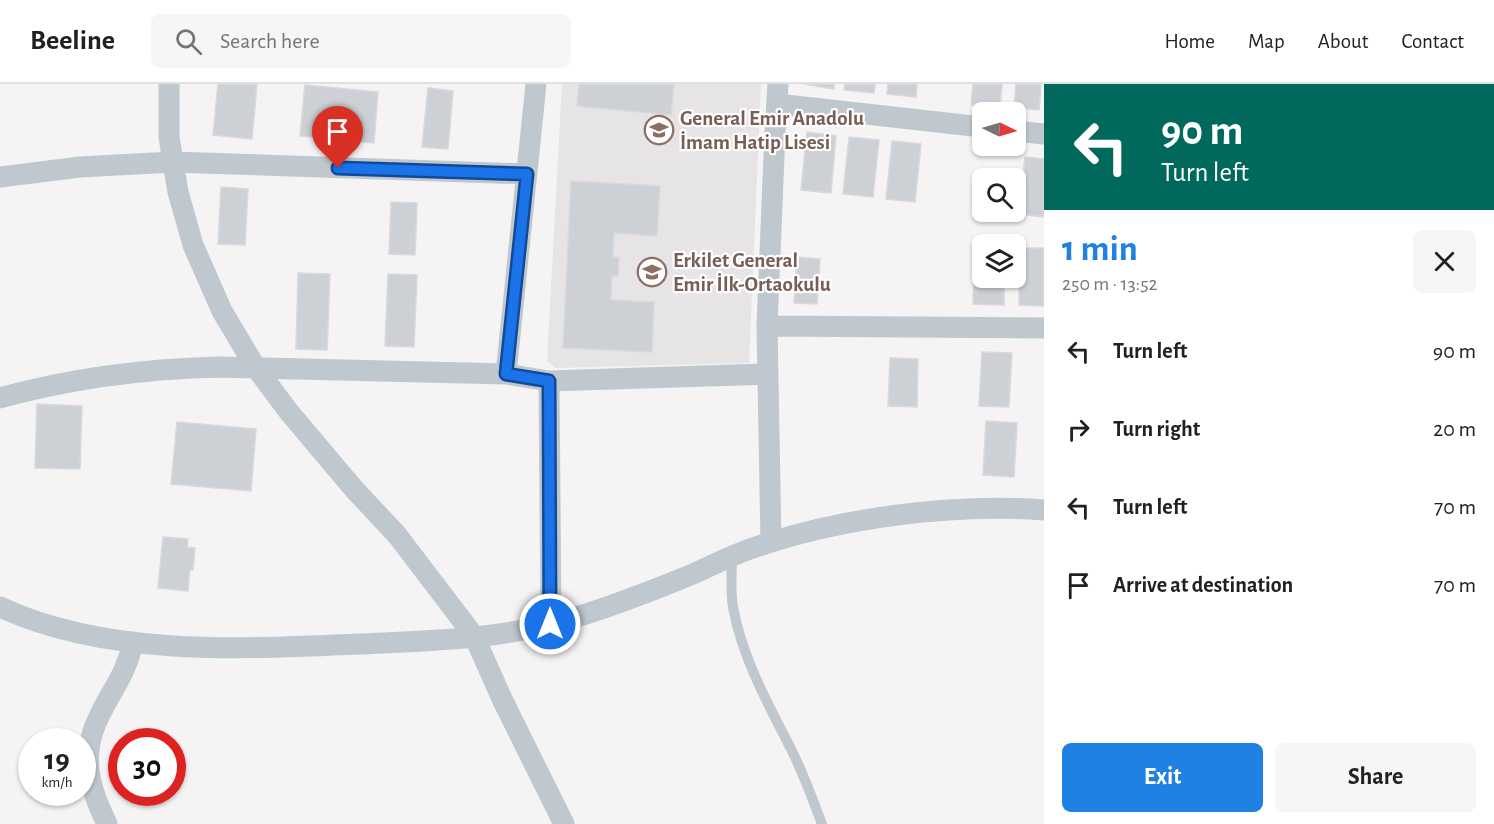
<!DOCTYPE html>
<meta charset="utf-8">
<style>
:root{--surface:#fff;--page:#f6f6f6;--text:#202124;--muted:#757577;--line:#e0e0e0;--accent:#1f81e2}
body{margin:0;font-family:"Alegreya Sans",sans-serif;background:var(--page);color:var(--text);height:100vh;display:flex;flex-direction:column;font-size:22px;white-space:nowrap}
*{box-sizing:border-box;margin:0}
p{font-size:20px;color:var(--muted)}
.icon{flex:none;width:33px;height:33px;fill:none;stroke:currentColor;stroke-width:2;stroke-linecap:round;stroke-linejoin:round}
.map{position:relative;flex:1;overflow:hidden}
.details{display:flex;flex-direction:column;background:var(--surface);width:450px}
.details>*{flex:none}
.guide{background:#00695c;color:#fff;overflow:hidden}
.needle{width:39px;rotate:95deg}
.fabs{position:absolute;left:972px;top:18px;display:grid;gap:12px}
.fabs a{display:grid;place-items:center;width:54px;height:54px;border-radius:9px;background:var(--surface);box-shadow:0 2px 4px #0004;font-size:30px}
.speed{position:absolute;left:18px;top:644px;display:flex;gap:12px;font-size:30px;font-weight:700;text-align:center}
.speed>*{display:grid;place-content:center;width:78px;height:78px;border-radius:50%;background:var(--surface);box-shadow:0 2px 4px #0004;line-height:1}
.speed small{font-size:15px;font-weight:400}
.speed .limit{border:9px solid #d22;background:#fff;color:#111}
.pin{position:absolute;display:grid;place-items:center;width:51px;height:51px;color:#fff;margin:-62px -26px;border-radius:50% 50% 50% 0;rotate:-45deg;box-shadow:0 0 6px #0007}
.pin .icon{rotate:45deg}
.me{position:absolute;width:66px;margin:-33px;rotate:0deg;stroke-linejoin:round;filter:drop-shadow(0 0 4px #0008)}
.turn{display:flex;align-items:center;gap:21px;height:126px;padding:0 18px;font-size:27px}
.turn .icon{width:78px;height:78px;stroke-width:2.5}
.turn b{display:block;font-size:42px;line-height:51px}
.round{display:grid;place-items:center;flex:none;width:63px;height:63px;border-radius:9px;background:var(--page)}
.head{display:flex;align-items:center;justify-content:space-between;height:102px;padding:0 18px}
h1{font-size:36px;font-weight:600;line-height:45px;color:var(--accent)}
.cta{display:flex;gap:12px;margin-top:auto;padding:12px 18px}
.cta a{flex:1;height:69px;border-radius:9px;background:var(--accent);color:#fff;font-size:24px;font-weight:600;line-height:69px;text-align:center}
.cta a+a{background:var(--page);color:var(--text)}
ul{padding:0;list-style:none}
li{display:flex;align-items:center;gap:18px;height:78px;padding:0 18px}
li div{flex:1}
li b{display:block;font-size:22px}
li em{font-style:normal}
header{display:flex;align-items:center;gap:36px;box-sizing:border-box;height:84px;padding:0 30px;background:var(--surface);border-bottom:2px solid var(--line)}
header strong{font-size:28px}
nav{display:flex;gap:33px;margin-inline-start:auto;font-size:21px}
.search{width:420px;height:54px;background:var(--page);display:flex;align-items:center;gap:15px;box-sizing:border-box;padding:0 21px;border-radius:9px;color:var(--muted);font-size:22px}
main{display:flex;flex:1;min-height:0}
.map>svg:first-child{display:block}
.education{fill:#e6e4e5}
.building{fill:#cdd0d5;stroke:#d7d9de;stroke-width:1.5}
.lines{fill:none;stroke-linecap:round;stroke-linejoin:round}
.service{stroke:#bec8ce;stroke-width:10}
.minor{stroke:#bec8ce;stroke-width:21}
.route-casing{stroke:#114b97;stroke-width:15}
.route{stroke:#1a73e8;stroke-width:10}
.labels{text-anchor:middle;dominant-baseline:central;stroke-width:4.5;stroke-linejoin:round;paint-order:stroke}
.education-label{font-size:21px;font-weight:bold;fill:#785e54;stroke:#fff;text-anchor:start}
</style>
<header>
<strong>Beeline</strong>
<div class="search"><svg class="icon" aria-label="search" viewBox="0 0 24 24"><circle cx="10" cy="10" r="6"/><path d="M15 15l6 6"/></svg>Search here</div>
<nav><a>Home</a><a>Map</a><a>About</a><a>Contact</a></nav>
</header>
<main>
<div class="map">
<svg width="1044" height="740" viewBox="0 0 1044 740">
<rect width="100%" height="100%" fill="#f5f3f3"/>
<path class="education" d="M 562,0 L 761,0 L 749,279 L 556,284 L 547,277 Z"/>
<path class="building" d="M 218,0 L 257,0 L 252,55 L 213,51 Z
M 579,0 L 674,0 L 671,31 L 577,22 Z
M 804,0 L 834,0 L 834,5 Z
M 845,0 L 875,0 L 874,9 L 844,6 Z
M 888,0 L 917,0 L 916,13 L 887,10 Z
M 973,0 L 1002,0 L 1000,23 L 971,21 Z
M 1016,0 L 1041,0 L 1039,26 L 1014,24 Z
M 305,1 L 378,8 L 374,59 L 300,52 Z
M 428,4 L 453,7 L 448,65 L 422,63 Z
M 807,48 L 836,52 L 831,109 L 801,106 Z
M 849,53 L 879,56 L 873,113 L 843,110 Z
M 892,57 L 921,60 L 915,118 L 886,115 Z
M 1025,73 L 1044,75 L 1044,133 L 1019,130 Z
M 571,97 L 660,102 L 657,152 L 614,149 L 613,173 L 619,174 L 618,192 L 612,192 L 611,216 L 654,218 L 652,268 L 563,264 Z
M 221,103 L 248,105 L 245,161 L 218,160 Z
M 391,118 L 417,119 L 415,171 L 389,170 Z
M 975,162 L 982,163 L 982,194 L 1004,194 L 1004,221 L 973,220 Z
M 1020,164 L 1044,164 L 1044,222 L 1019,221 Z
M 797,173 L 820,175 L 817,220 L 794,219 Z
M 298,189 L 330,190 L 327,266 L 296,265 Z
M 388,190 L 417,191 L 414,263 L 385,262 Z
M 982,268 L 1012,269 L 1009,323 L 979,322 Z
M 890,274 L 918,275 L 917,323 L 888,322 Z
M 37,320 L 82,322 L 80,385 L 35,384 Z
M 986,337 L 1017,339 L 1014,393 L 983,391 Z
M 177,338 L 256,345 L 251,407 L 171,400 Z
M 163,453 L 188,455 L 187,463 L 195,464 L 193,486 L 190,486 L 188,507 L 158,504 Z"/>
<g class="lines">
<path class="service" d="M 732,472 C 732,488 730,507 733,523 C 742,573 767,618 790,663 C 803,688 812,714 822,740"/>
<path class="minor" d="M 169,0 L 169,53 L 178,108 L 193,161 L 222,227 L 256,284 L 289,328 L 354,405 L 397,451 L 474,552 L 503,617 L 564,740
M 777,20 L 982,43
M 1016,47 L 1044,50
M 0,93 L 80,83 L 173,78 L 527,90
M 767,242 L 1044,244
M 506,290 L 536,0
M 549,297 L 551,540
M 0,314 C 72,294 143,285 218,283 L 506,290 L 549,297 L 768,290
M 771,458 L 767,242 L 775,48 L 778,0
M 0,523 C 107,573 244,565 360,560 C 430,557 505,555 573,534 C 613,522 654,506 693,490 C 713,481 732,471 753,464 C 839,434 953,419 1044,426
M 107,740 C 92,709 82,681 93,647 C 104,615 126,594 133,558"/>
</g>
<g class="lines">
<g class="route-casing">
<path id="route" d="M 338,84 L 527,90 L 506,290 L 549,297 L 550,540"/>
</g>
<use href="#route" class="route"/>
</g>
<defs>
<g id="school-ring" transform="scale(1.5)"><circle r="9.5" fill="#fff" stroke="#8d6e63" stroke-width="1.5"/><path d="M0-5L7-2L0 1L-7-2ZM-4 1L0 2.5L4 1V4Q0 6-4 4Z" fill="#8d6e63"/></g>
</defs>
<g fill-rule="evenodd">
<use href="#school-ring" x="659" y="46"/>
<use href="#school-ring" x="652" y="188"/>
</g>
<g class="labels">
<g class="education-label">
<text x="680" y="34">General Emir Anadolu<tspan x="680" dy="24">İmam Hatip Lisesi</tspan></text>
<text x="673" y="176">Erkilet General<tspan x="673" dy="24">Emir İlk-Ortaokulu</tspan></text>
</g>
</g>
</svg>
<div class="fabs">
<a><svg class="needle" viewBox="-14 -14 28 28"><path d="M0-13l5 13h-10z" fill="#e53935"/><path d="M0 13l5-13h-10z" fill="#757577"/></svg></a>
<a><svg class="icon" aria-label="search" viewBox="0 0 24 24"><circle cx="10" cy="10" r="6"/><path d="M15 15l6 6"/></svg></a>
<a><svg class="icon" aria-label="layers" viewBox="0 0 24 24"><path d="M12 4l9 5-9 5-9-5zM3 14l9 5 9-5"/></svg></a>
</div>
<div class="speed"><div>19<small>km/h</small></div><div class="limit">30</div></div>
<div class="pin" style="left:338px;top:84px;background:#d93025"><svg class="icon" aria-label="arrive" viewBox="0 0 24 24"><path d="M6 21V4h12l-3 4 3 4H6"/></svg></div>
<svg class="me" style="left:550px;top:540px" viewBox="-20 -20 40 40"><circle r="17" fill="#1a73e8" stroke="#fff" stroke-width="3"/><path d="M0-11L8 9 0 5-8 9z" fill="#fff"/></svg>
</div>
<section class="details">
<div class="guide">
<div class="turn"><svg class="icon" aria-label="left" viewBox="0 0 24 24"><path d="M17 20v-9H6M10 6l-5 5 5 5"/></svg><div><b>90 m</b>Turn left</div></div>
</div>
<div class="head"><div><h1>1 min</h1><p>250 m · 13:52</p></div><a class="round"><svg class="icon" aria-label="close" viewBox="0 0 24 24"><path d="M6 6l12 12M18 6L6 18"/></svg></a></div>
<ul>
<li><svg class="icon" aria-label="left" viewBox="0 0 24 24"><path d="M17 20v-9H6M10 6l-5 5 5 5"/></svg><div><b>Turn left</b></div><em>90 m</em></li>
<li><svg class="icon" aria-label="right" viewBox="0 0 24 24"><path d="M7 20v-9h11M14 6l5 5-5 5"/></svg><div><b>Turn right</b></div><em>20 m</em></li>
<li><svg class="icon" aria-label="left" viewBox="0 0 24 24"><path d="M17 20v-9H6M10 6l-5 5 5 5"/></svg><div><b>Turn left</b></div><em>70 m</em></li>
<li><svg class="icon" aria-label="arrive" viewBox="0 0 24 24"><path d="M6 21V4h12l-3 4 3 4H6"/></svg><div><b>Arrive at destination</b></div><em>70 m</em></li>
</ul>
<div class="cta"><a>Exit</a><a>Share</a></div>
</section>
</main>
